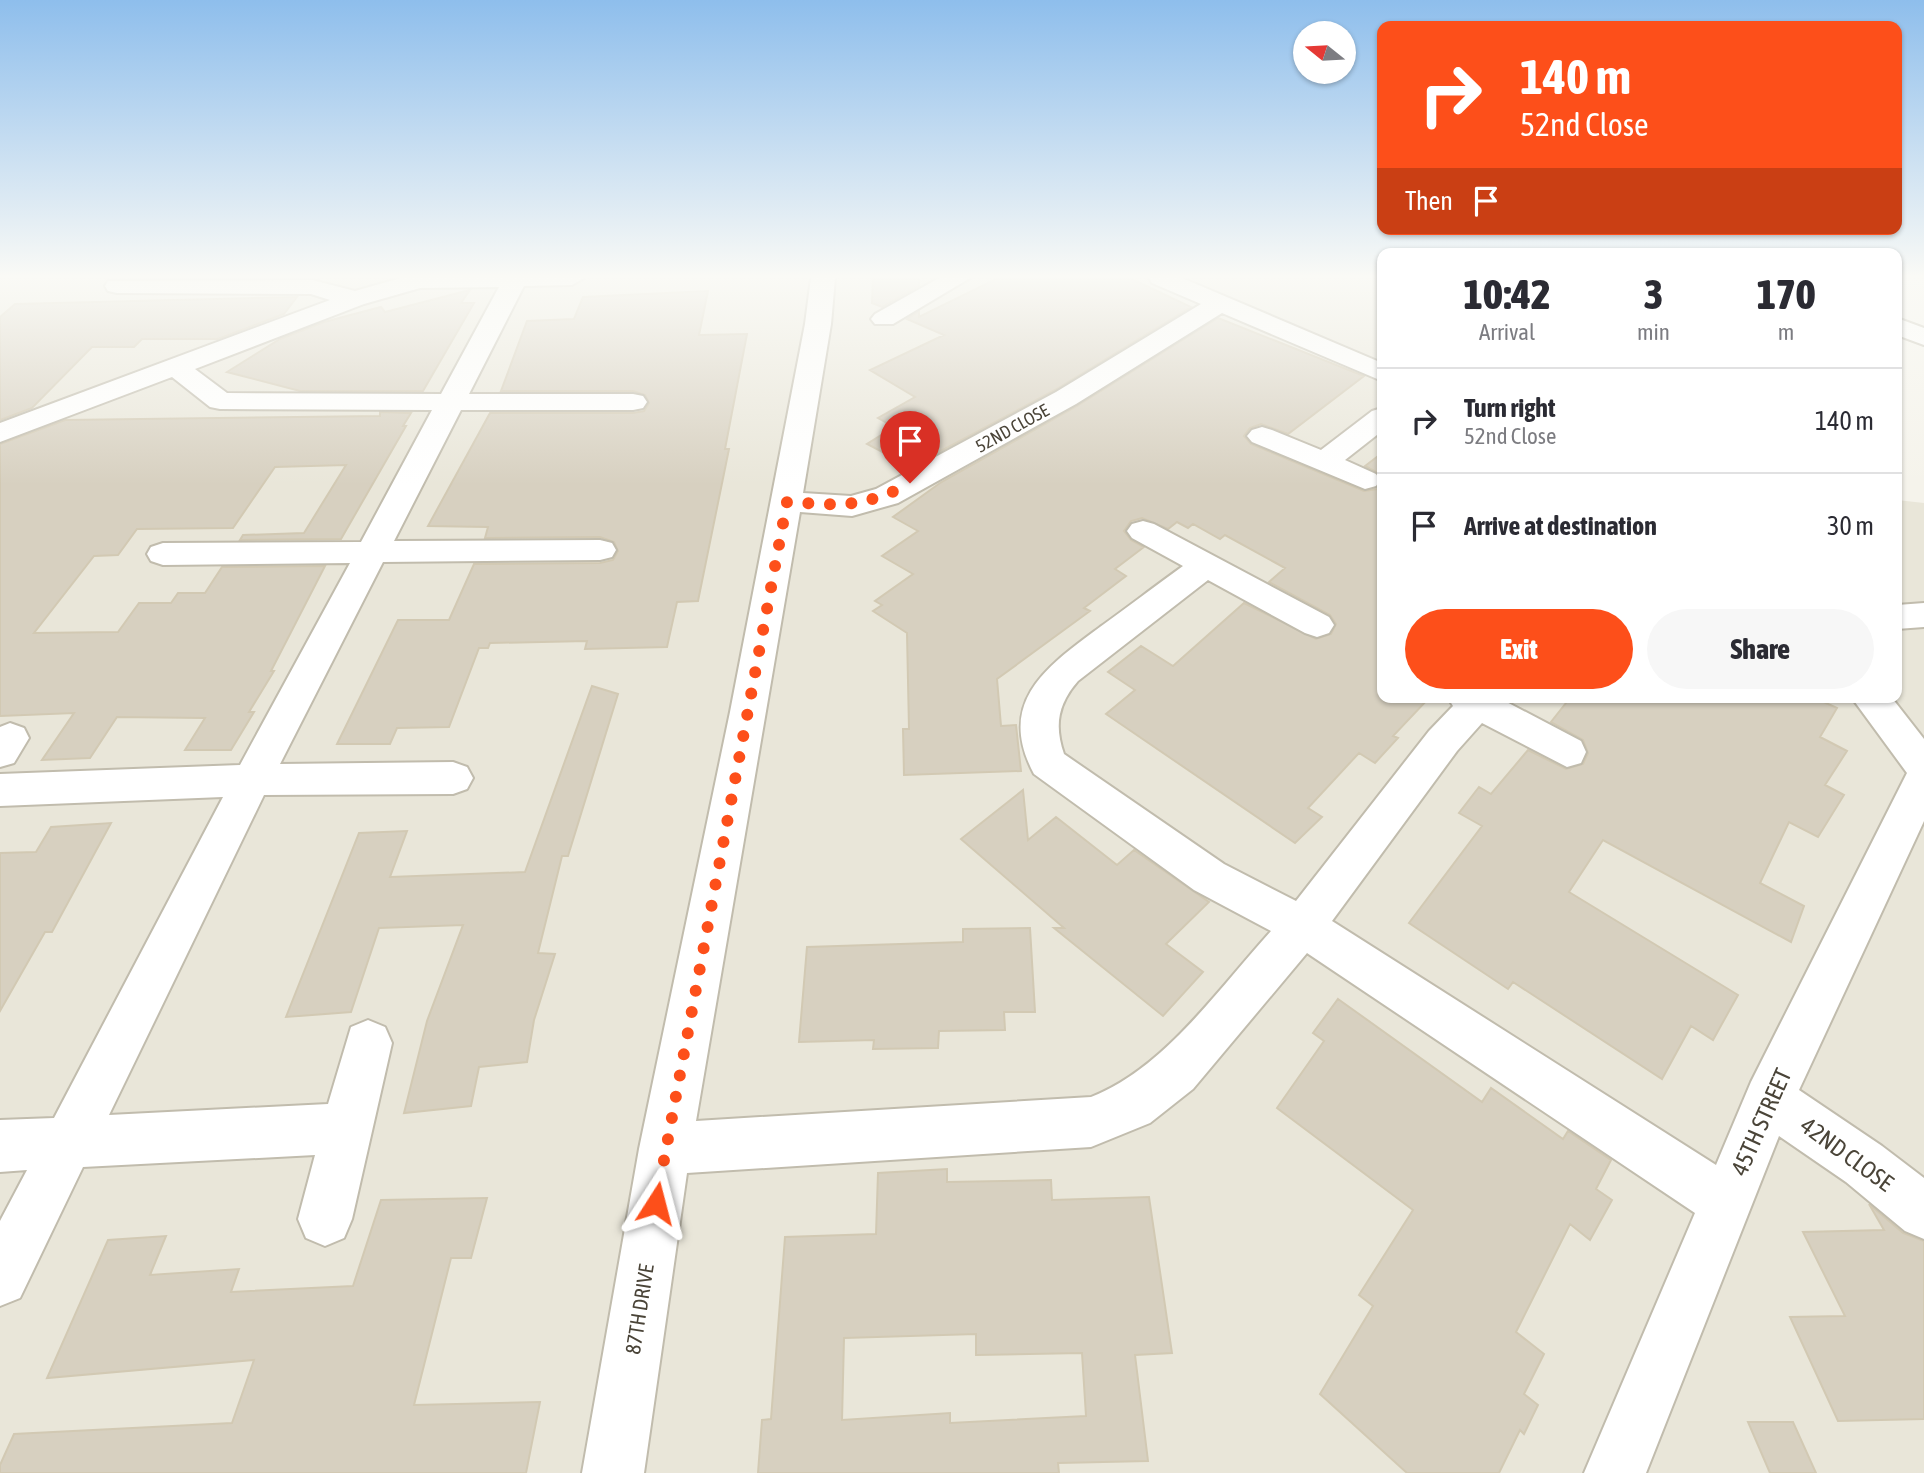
<!DOCTYPE html>
<style>
:root{--surface:#fff;--page:#f7f7f7;--text:#2b2b33;--muted:#7c7c81;--line:#e1e1e2;--accent:#fd4f1a}
body{margin:0;font-family:"Asap Condensed",sans-serif;background:var(--page);color:var(--text);height:100vh;display:flex;flex-direction:column;font-size:26px;white-space:nowrap}
*{box-sizing:border-box;margin:0}
p{font-size:23px;color:var(--muted)}
.icon{flex:none;width:38px;height:38px;fill:none;stroke:currentColor;stroke-width:2;stroke-linecap:round;stroke-linejoin:round}
.map{position:relative;flex:1;overflow:hidden}
.details{position:absolute;left:1377px;top:248px;width:525px;height:455px;display:flex;flex-direction:column;background:var(--surface);border-radius:14px;box-shadow:0 2px 5px #0004}
.details>*{flex:none}
.banner{position:absolute;left:1377px;top:21px;width:525px;height:214px;border-radius:14px;box-shadow:0 2px 5px #0004;background:#fd4f1a;color:#fff;overflow:hidden}
.needle{width:46px;rotate:288deg}
.tools{position:absolute;left:1293px;top:21px;display:grid;gap:14px}
.tools a{display:grid;place-items:center;width:63px;height:63px;border-radius:50%;background:var(--surface);box-shadow:0 2px 5px #0004;font-size:35px}
.pin{position:absolute;display:grid;place-items:center;width:60px;height:60px;color:#fff;margin:-72px -30px;border-radius:50% 50% 50% 0;rotate:-45deg;box-shadow:0 0 7px #0007}
.pin .icon{rotate:45deg}
.me{position:absolute;width:77px;margin:-38px;rotate:9deg;stroke-linejoin:round;filter:drop-shadow(0 0 5px #0008)}
.turn{display:flex;align-items:center;gap:24px;height:147px;padding:0 28px;font-size:32px}
.turn .icon{width:91px;height:91px;stroke-width:2.5}
.turn b{display:block;font-size:49px;line-height:60px}
.then{display:flex;align-items:center;height:66px;padding:0 28px;background:#0003;gap:14px;font-size:26px}
.eta{display:flex;justify-content:space-evenly;align-items:center;height:119px;text-align:center}
.eta b{font-size:42px;font-weight:800;line-height:49px}
.action{display:flex;gap:14px;margin-top:auto;padding:14px 28px}
.action a{flex:1;height:80px;border-radius:42px;background:var(--accent);color:#fff;font-size:28px;font-weight:800;line-height:80px;text-align:center}
.action a+a{background:var(--page);color:var(--text)}
ul{padding:0;list-style:none}
li{display:flex;align-items:center;gap:21px;height:105px;padding:0 28px;border-top:2px solid var(--line)}
li div{flex:1}
li b{display:block;font-size:26px}
li em{font-style:normal}
.map>svg:first-child{display:block}
.residential{fill:#e9e6d9}
.building{fill:#d7d0c0;stroke:#d2c9b3;stroke-width:2;fill-rule:evenodd}
.lines{fill:none;stroke-linecap:round;stroke-linejoin:round}
.minor-casing{stroke:#c1bcad;stroke-width:4}
.minor{fill:#fff;fill-rule:evenodd}
.route{stroke:#fd4f1a;stroke-width:12;stroke-dasharray:0 21.6}
.labels{text-anchor:middle;dominant-baseline:central;stroke-width:5;stroke-linejoin:round;paint-order:stroke}
.far-street-label{font-size:18px;fill:#4a4438;stroke:#fff}
.street-label{font-size:21px;fill:#4a4438;stroke:#fff}
.near-street-label{font-size:24px;fill:#4a4438;stroke:#fff}
</style>
<div class="map">
<svg width="1924" height="1473" viewBox="0 0 1924 1473">
<rect width="100%" height="100%" fill="#f5f3eb"/>
<path class="residential" d="M 0,278 L 1382,278 L 1382,698 L 1897,698 L 1897,500 L 1924,503 L 1924,1473 L 0,1473 Z"/>
<path class="building" d="M 873,278 L 919,278 L 919,286 L 882,307 L 872,303 Z
M 998,278 L 1130,278 L 1191,307 L 1055,390 L 911,467 L 867,444 L 894,427 L 878,418 L 915,397 L 870,370 L 944,335 L 907,319 L 919,311 L 919,317 Z
M 470,290 L 461,303 L 474,303 L 423,391 L 300,391 L 227,372 L 280,339 L 324,322 L 381,307 L 385,312 Z
M 708,291 L 699,335 L 747,334 L 725,449 L 729,449 L 698,601 L 677,602 L 667,647 L 585,649 L 587,641 L 490,643 L 488,648 L 479,648 L 449,727 L 397,728 L 390,744 L 337,744 L 398,620 L 449,620 L 474,564 L 600,563 L 613,560 L 618,551 L 614,542 L 600,537 L 485,538 L 488,527 L 428,526 L 490,413 L 633,413 L 644,411 L 649,403 L 645,395 L 633,391 L 501,391 L 527,321 L 574,319 L 583,297 Z
M 297,297 L 284,314 L 218,339 L 142,339 L 134,347 L 92,347 L 32,408 L 0,420 L 0,317 L 15,304 Z
M 1218,318 L 1364,376 L 1288,434 L 1261,424 L 1250,428 L 1244,436 L 1251,444 L 1364,491 L 1377,489 L 1382,481 L 1378,473 L 1365,466 L 1382,453 L 1382,698 L 1429,698 L 1393,736 L 1398,738 L 1375,763 L 1359,753 L 1308,808 L 1322,817 L 1295,843 L 1106,714 L 1135,690 L 1108,672 L 1141,646 L 1173,666 L 1244,603 L 1316,639 L 1331,634 L 1336,624 L 1330,615 L 1269,582 L 1285,568 L 1225,535 L 1220,539 L 1193,524 L 1188,528 L 1177,522 L 1168,529 L 1142,518 L 1131,521 L 1124,531 L 1131,540 L 1144,547 L 1115,569 L 1126,576 L 1084,608 L 1090,611 L 997,679 L 1001,726 L 1016,725 L 1021,771 L 904,775 L 903,729 L 909,729 L 907,633 L 873,611 L 882,605 L 875,601 L 913,574 L 882,556 L 918,531 L 893,517 L 940,483 L 1077,406 Z
M 380,412 L 411,413 L 403,426 L 406,426 L 341,539 L 240,540 L 243,535 L 304,533 L 346,465 L 275,467 L 233,528 L 137,529 L 118,555 L 94,556 L 34,633 L 118,632 L 139,603 L 171,603 L 178,593 L 205,593 L 222,567 L 325,566 L 271,671 L 274,671 L 249,712 L 254,712 L 231,750 L 185,750 L 205,718 L 117,717 L 90,758 L 42,760 L 74,713 L 0,716 L 0,444 L 65,420 L 380,416 Z
M 592,686 L 618,694 L 568,856 L 562,856 L 538,953 L 555,954 L 534,1020 L 527,1062 L 479,1067 L 471,1106 L 404,1113 L 427,1021 L 463,925 L 379,928 L 351,1012 L 286,1017 L 359,833 L 407,831 L 390,877 L 525,872 Z
M 1570,698 L 1815,698 L 1837,708 L 1820,737 L 1847,751 L 1825,785 L 1844,795 L 1818,837 L 1789,822 L 1760,883 L 1804,906 L 1791,942 L 1603,840 L 1569,892 L 1738,995 L 1713,1040 L 1691,1026 L 1662,1079 L 1513,982 L 1508,989 L 1409,923 L 1482,826 L 1459,813 L 1479,787 L 1491,794 L 1528,750 L 1566,769 L 1583,764 L 1588,753 L 1583,740 L 1551,722 Z
M 1023,790 L 1028,840 L 1056,817 L 1117,865 L 1134,850 L 1209,902 L 1166,944 L 1203,972 L 1163,1016 L 1054,928 L 1064,928 L 961,839 Z
M 111,823 L 52,932 L 45,932 L 0,1011 L 0,853 L 36,852 L 51,827 Z
M 1030,928 L 1035,1012 L 1004,1012 L 1005,1030 L 939,1031 L 938,1048 L 873,1049 L 874,1040 L 799,1042 L 807,947 L 963,942 L 963,929 Z
M 1338,999 L 1482,1102 L 1491,1088 L 1563,1139 L 1568,1131 L 1611,1160 L 1596,1189 L 1612,1200 L 1590,1240 L 1570,1224 L 1516,1332 L 1544,1354 L 1524,1394 L 1538,1405 L 1524,1434 L 1520,1430 L 1499,1473 L 1407,1473 L 1320,1394 L 1373,1306 L 1359,1295 L 1413,1210 L 1277,1108 L 1324,1041 L 1313,1033 Z
M 947,1169 L 947,1182 L 1051,1180 L 1052,1200 L 1149,1197 L 1172,1353 L 1135,1355 L 1148,1461 L 1058,1463 L 1059,1473 L 758,1473 L 762,1420 L 771,1419 L 785,1237 L 876,1234 L 878,1173 ZM 976,1334 L 976,1355 L 1082,1353 L 1086,1416 L 950,1423 L 950,1413 L 842,1420 L 844,1338 Z
M 487,1198 L 471,1258 L 451,1258 L 414,1405 L 540,1402 L 526,1473 L 0,1473 L 0,1465 L 14,1434 L 232,1423 L 254,1360 L 47,1378 L 108,1240 L 166,1236 L 150,1275 L 239,1269 L 231,1292 L 353,1286 L 381,1200 Z
M 1869,1204 L 1903,1233 L 1924,1241 L 1924,1419 L 1838,1421 L 1790,1317 L 1845,1316 L 1803,1232 L 1884,1230 Z
M 1748,1422 L 1793,1422 L 1816,1473 L 1770,1473 Z"/>
<g class="lines">
<g class="minor-casing">
<path id="minor" d="M 401,278 L 584,278 L 572,285 L 524,286 L 469,394 L 633,394 L 643,396 L 647,402 L 643,408 L 633,410 L 461,410 L 394,541 L 600,540 L 612,543 L 616,550 L 612,557 L 600,560 L 383,562 L 280,764 L 453,762 L 467,767 L 473,778 L 467,789 L 453,794 L 264,795 L 109,1115 L 328,1104 L 351,1027 L 368,1020 L 385,1027 L 392,1043 L 352,1219 L 344,1238 L 325,1246 L 306,1238 L 298,1219 L 315,1155 L 83,1167 L 20,1298 L 0,1306 L 0,1221 L 27,1170 L 0,1172 L 0,1120 L 54,1118 L 223,797 L 0,806 L 0,774 L 240,765 L 350,563 L 163,565 L 151,561 L 147,554 L 151,547 L 163,543 L 361,542 L 432,410 L 220,409 L 210,407 L 172,377 L 0,442 L 0,423 L 330,300 L 311,294 L 117,293 L 108,291 L 105,286 L 108,281 L 312,280 L 355,291 ZM 499,287 L 441,394 L 227,393 L 195,369 L 364,304 L 420,288 Z
M 811,278 L 835,278 L 831,324 L 803,493 L 851,496 L 876,489 L 1056,392 L 1201,304 L 1152,283 L 1149,278 L 1182,278 L 1382,363 L 1382,381 L 1222,313 L 1076,404 L 898,503 L 852,516 L 800,512 L 696,1121 L 1091,1097 C 1164,1069 1219,988 1271,931 L 1194,890 L 1034,774 C 995,701 1048,666 1100,627 C 1128,607 1155,586 1183,566 L 1132,538 L 1127,531 L 1132,524 L 1143,521 L 1154,524 L 1329,617 L 1334,625 L 1329,633 L 1317,637 L 1305,633 L 1208,580 L 1078,681 C 1058,704 1054,725 1064,754 L 1224,864 L 1296,901 L 1429,731 L 1453,706 L 1448,698 L 1499,698 L 1581,741 L 1586,752 L 1581,763 L 1567,767 L 1482,723 L 1457,751 L 1332,921 L 1716,1165 L 1751,1082 L 1907,773 L 1852,698 L 1892,698 L 1924,739 L 1924,821 L 1799,1090 L 1882,1146 L 1924,1178 L 1924,1239 L 1905,1231 L 1846,1182 L 1779,1136 L 1646,1473 L 1584,1473 L 1695,1213 L 1307,953 L 1193,1089 L 1150,1123 L 1091,1147 L 687,1173 L 644,1473 L 582,1473 L 639,1149 L 730,712 L 805,324 Z
M 939,278 L 970,278 L 893,324 L 875,324 L 871,319 L 875,314 Z
M 1897,318 L 1924,328 L 1924,345 L 1897,335 Z
M 1382,408 L 1382,431 L 1345,460 L 1376,474 L 1380,480 L 1376,486 L 1365,489 L 1252,442 L 1247,436 L 1252,430 L 1262,427 L 1272,430 L 1321,450 L 1372,411 Z
M 1924,603 L 1924,627 L 1897,629 L 1897,605 Z
M 10,723 L 24,728 L 29,738 L 14,763 L 0,767 L 0,727 Z"/>
</g>
<use href="#minor" class="minor"/>
</g>
<linearGradient id="sky" x2="0" y2="1"><stop stop-color="#8ebeec"/><stop offset="0.57" stop-color="#fafaf6"/><stop offset="1" stop-color="#fafaf6" stop-opacity="0"/></linearGradient>
<rect width="1924" height="485" fill="url(#sky)"/>
<g class="lines">
<path class="route" d="M 656,1203 L 787,502 C 838,505 863,509 910,483"/>
</g>
<g class="labels">
<g class="far-street-label">
<text transform="translate(1012 428) rotate(-29)">52ND CLOSE</text>
</g>
<g class="street-label">
<text transform="translate(639 1309) rotate(-81)">87TH DRIVE</text>
</g>
<g class="near-street-label">
<text transform="translate(1761 1122) rotate(-66)">45TH STREET</text>
<text transform="translate(1847 1154) rotate(36)">42ND CLOSE</text>
</g>
</g>
</svg>
<div class="tools">
<a><svg class="needle" viewBox="-14 -14 28 28"><path d="M0-13l5 13h-10z" fill="#e53935"/><path d="M0 13l5-13h-10z" fill="#7c7c81"/></svg></a>
</div>
<div class="pin" style="left:910px;top:483px;background:#d93025"><svg class="icon" aria-label="arrive" viewBox="0 0 24 24"><path d="M6 21V4h12l-3 4 3 4H6"/></svg></div>
<svg class="me" style="left:656px;top:1203px" viewBox="-20 -20 40 40"><path d="M0-17L14 15 0 8-14 15z" fill="#fd4f1a" stroke="#fff" stroke-width="4"/></svg>
<div class="banner">
<div class="turn"><svg class="icon" aria-label="right" viewBox="0 0 24 24"><path d="M7 20v-9h11M14 6l5 5-5 5"/></svg><div><b>140 m</b>52nd Close</div></div>
<div class="then">Then<svg class="icon" aria-label="arrive" viewBox="0 0 24 24"><path d="M6 21V4h12l-3 4 3 4H6"/></svg></div>
</div>
<section class="details">
<div class="eta">
<div><b>10:42</b><p>Arrival</p></div>
<div><b>3</b><p>min</p></div>
<div><b>170</b><p>m</p></div>
</div>
<ul>
<li><svg class="icon" aria-label="right" viewBox="0 0 24 24"><path d="M7 20v-9h11M14 6l5 5-5 5"/></svg><div><b>Turn right</b><p>52nd Close</p></div><em>140 m</em></li>
<li><svg class="icon" aria-label="arrive" viewBox="0 0 24 24"><path d="M6 21V4h12l-3 4 3 4H6"/></svg><div><b>Arrive at destination</b></div><em>30 m</em></li>
</ul>
<div class="action"><a>Exit</a><a>Share</a></div>
</section>
</div>
